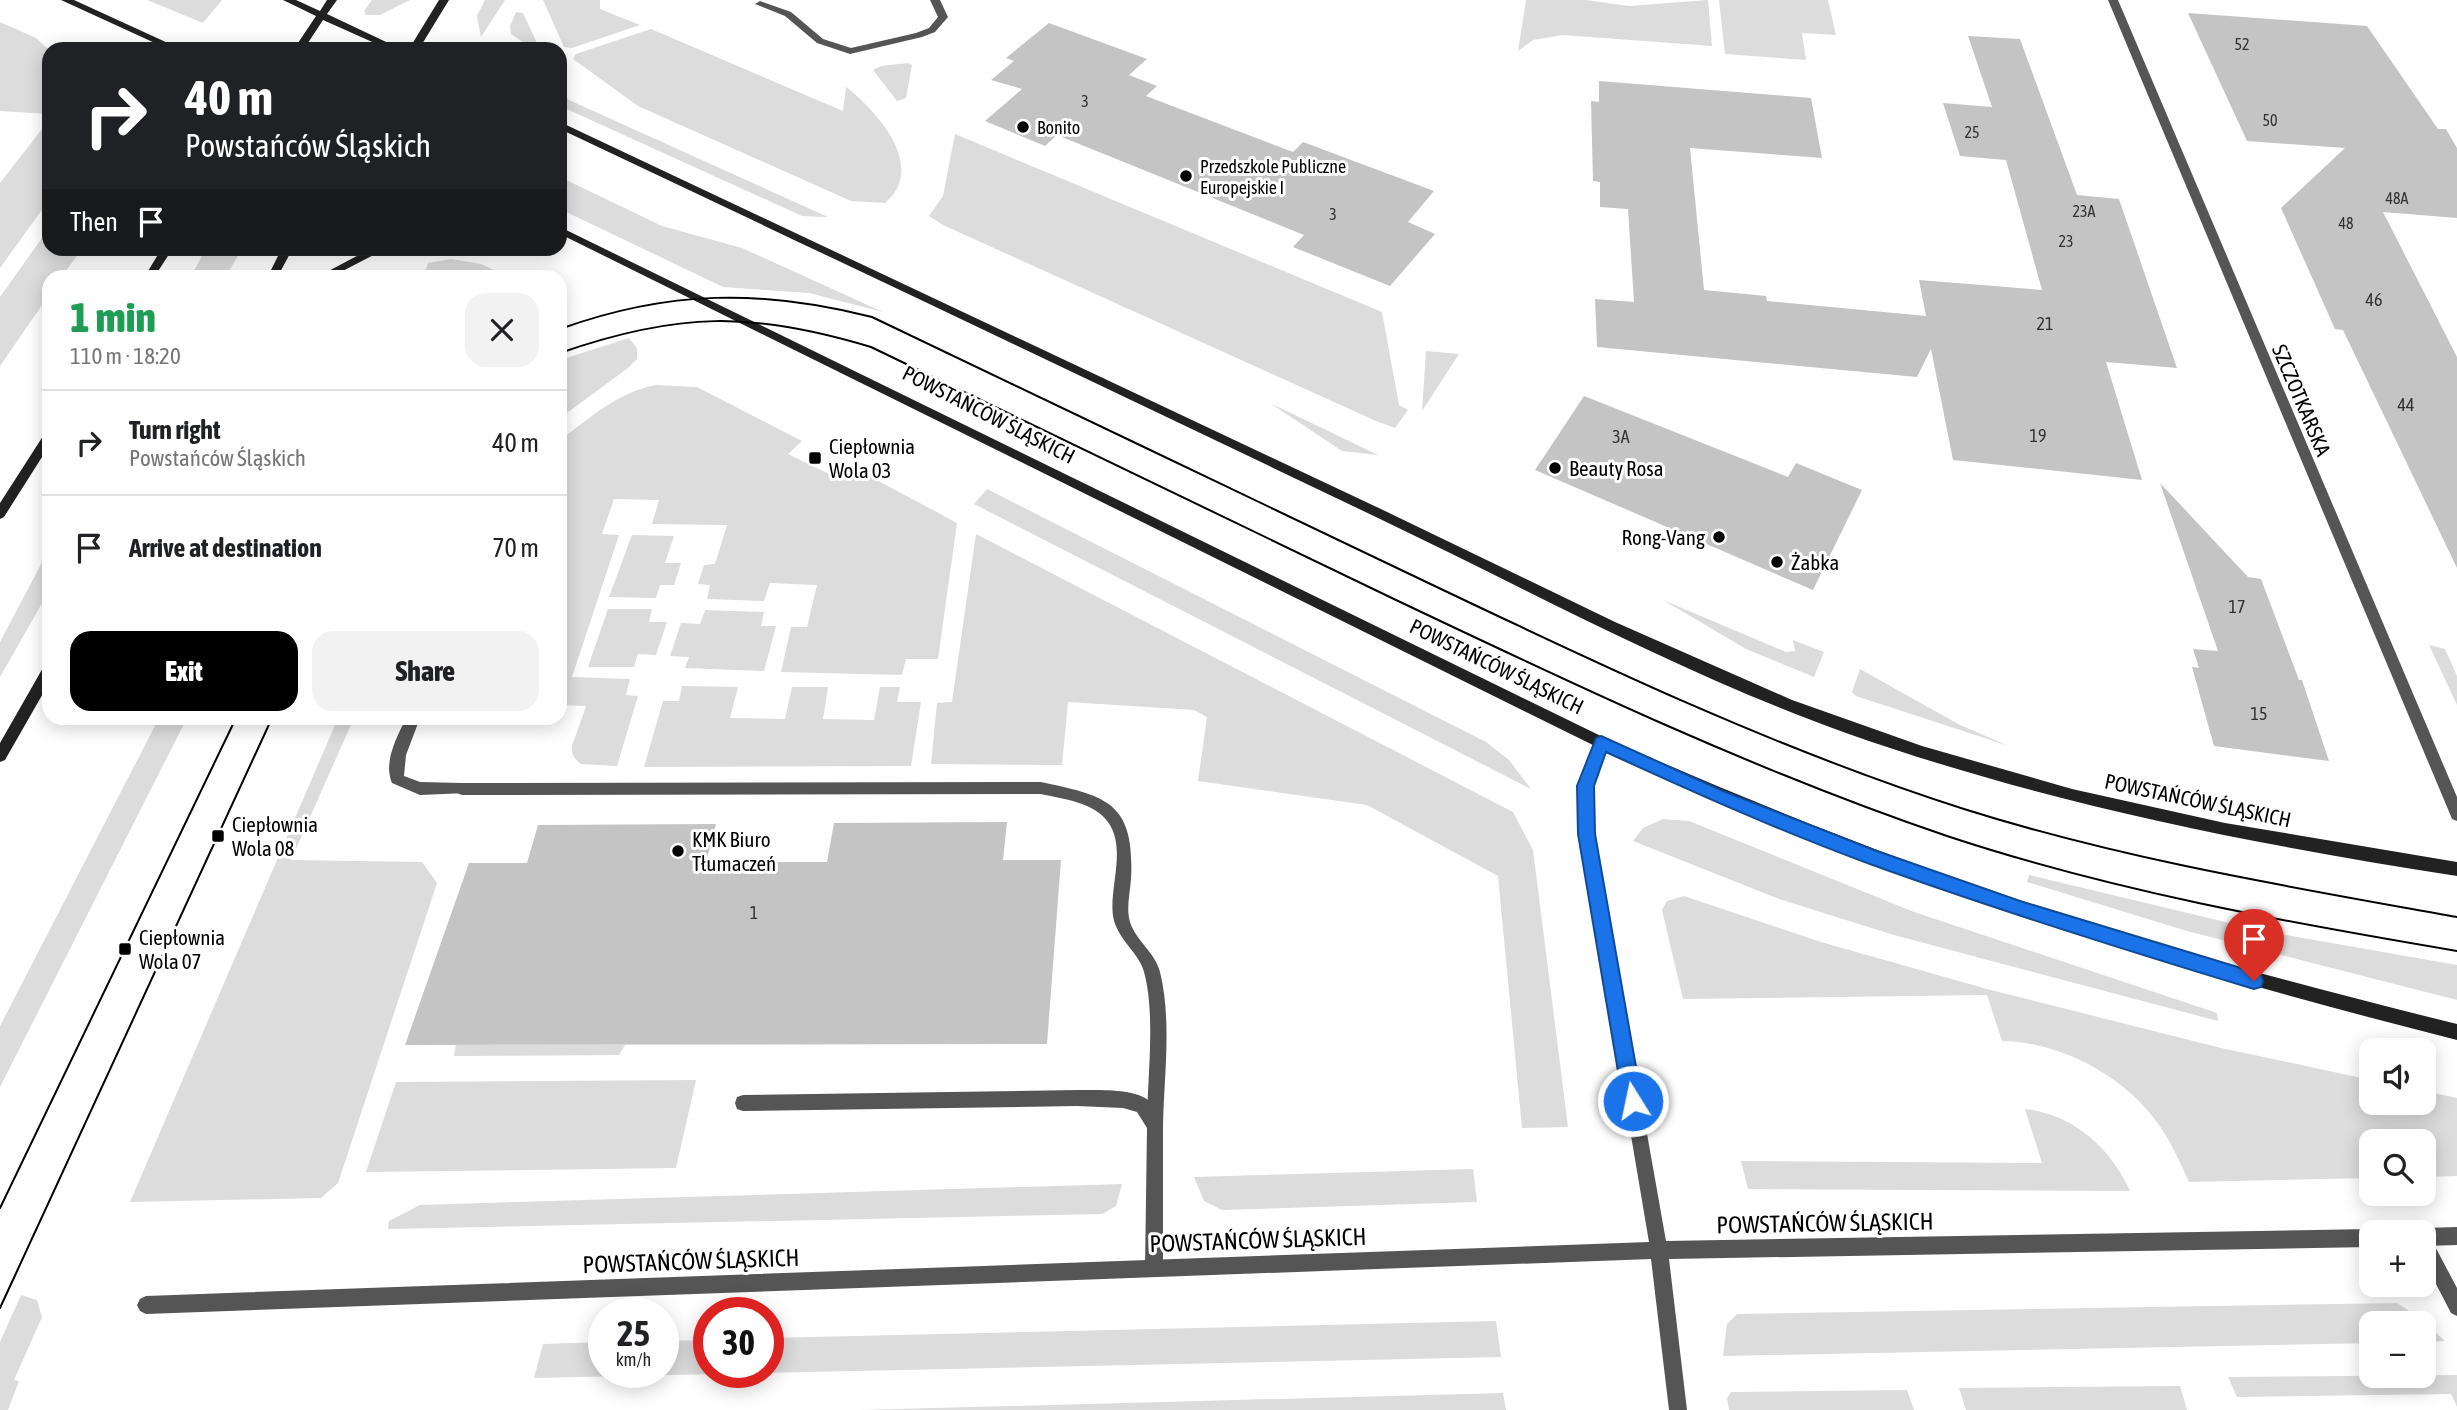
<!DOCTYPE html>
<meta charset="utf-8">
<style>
:root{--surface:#fff;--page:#f2f2f2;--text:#202124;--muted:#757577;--line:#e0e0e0;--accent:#000}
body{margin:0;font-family:"Asap Condensed",sans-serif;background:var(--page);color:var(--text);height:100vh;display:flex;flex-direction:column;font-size:26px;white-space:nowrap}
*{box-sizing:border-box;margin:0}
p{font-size:23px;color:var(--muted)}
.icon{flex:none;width:38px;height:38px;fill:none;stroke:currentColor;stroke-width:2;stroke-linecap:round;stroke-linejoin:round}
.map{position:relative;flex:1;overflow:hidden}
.side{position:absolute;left:42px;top:270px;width:525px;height:455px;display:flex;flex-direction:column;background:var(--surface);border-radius:21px;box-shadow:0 4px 18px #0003}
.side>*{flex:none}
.banner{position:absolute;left:42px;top:42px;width:525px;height:214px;border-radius:21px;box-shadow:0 4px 18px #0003;background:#202124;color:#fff;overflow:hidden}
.buttons{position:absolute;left:2359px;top:1038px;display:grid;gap:14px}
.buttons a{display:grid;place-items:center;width:77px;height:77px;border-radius:14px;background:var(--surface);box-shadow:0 4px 18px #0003;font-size:35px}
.speed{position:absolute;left:588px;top:1297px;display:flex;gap:14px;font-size:35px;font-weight:700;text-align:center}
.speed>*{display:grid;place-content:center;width:91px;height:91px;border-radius:50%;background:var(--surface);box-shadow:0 4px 18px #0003;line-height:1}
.speed small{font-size:18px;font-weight:400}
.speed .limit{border:10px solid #d22;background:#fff;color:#111}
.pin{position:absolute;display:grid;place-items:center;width:60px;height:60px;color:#fff;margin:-72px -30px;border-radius:50% 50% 50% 0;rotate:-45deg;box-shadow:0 0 7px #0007}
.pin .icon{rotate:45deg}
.me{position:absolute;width:77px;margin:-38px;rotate:350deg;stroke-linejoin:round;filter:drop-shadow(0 0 5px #0008)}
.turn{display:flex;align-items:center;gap:24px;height:147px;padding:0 28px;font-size:32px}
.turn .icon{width:91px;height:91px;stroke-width:2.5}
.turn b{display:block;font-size:49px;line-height:60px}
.then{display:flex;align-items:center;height:66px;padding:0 28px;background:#0003;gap:14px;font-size:26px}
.round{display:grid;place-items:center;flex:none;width:74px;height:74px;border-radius:21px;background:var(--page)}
.summary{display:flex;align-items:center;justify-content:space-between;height:119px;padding:0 28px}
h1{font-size:42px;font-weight:800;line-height:52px;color:#1e9e55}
.button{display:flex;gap:14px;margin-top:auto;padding:14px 28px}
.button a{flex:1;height:80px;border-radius:21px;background:var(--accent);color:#fff;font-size:28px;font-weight:800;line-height:80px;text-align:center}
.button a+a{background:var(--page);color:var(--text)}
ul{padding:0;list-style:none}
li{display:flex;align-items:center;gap:21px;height:105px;padding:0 28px;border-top:2px solid var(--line)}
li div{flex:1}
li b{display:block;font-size:26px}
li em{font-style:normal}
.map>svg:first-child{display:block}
.green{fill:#dcdcdc}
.building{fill:#c4c4c4}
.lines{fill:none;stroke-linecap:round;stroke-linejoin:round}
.lane{fill:#555;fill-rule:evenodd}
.street{fill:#555;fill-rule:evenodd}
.secondary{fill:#222;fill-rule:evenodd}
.tram{stroke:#000;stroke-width:2}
.route{fill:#1a73e8;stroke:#114b97;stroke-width:2}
.poi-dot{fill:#000;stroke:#fff;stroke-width:2.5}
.labels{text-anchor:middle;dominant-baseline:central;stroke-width:6;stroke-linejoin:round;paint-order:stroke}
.far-number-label{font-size:16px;fill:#313131}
.far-poi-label{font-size:18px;fill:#000;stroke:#fff;text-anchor:start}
.number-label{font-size:18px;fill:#313131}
.street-label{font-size:21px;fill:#000;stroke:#fff}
.poi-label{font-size:21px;fill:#000;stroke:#fff;text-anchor:start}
.near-street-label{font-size:24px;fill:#000;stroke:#fff}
</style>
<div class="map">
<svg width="2457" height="1410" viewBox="0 0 2457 1410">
<rect width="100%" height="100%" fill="#fff"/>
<path class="green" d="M 147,0 L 222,0 L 203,23 Z
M 372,0 L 410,0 L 380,15 L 366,15 L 364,11 Z
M 485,0 L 505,0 L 481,37 L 477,16 Z
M 543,0 L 600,0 L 600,9 L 640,25 L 572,48 L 564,47 Z
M 1526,0 L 1586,0 L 1629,6 L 1708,0 L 1712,46 L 1563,35 L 1533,40 L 1518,51 Z
M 1719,0 L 1828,0 L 1836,35 L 1802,33 L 1806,60 L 1725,54 Z
M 516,12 L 523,13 L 537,43 L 533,49 L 511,34 L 510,26 Z
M 0,22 L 36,38 L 49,50 L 49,114 L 0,111 Z
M 651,29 L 843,111 L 846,87 L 850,90 C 881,116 926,168 885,203 L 851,201 L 638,106 L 573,59 L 576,54 Z
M 908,63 L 912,65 L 906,98 L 897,101 L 873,70 L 881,66 Z
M 560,93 L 569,100 L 828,217 L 802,216 L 560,106 Z
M 49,120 L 49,200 L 0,268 L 0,183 Z
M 955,134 L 1382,312 L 1399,405 L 1408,410 L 1395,428 L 1376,421 L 943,225 L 929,216 L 943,196 Z
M 560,177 L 662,226 L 742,248 L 883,312 L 809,293 L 723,287 L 560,209 Z
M 49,228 L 49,248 L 82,249 L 62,276 L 49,276 L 49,295 L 0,366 L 0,297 Z
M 206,249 L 206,248 L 242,249 L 226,276 L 191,276 Z
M 451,259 L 481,264 L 507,276 L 424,276 L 428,263 Z
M 629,338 L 637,348 L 637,359 L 628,368 L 560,418 L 560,360 Z
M 1426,351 L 1459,354 L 1422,411 Z
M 657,385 L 697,387 L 802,441 L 788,454 L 829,474 L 843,462 L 957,523 L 938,659 L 906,659 L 902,675 L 781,672 L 791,627 L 807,627 L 817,585 L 770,583 L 764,601 L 707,599 L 710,585 L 698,584 L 704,565 L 715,564 L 727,525 L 652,524 L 659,500 L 614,499 L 602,534 L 619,535 L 572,677 L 630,679 L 626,695 L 638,696 L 617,766 L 581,764 C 575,759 571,755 572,746 L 586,706 L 560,705 L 560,440 C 590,418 619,391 657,385 Z
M 1270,403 L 1378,455 L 1342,451 Z
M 987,489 L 1486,742 L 1509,760 L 1531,789 L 974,504 Z
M 976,534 L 1513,812 L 1533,850 L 1568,1127 L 1522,1128 L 1498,876 L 1367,805 L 1198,781 L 1207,717 L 1194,710 L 1068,702 L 1062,765 L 931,764 L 937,703 L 952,702 Z
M 632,535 L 674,536 L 665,563 L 681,563 L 674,585 L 660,585 L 656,598 L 609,597 Z
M 49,549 L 49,591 L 0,677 L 0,642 Z
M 1663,600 L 1786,652 L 1795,651 L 1793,640 L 1824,652 L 1814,677 L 1746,649 Z
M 608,609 L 652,609 L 649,622 L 667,622 L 656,655 L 638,654 L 634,667 L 588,667 Z
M 705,610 L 764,612 L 761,626 L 776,626 L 764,671 L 685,668 L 689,657 L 670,656 L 681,623 L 700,624 Z
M 2429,645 L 2445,649 L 2457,676 L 2457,705 Z
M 1860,669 L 1960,725 L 2009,746 L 1856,696 L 1852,692 Z
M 682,686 L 738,687 L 730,718 L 785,719 L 792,687 L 828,687 L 823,719 L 874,720 L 880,687 L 900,687 L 897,702 L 921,702 L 911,766 L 644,767 L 663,701 L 679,701 Z
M 159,718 L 187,718 L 0,1087 L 0,1026 Z
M 338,718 L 354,718 L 291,860 L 422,862 L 437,883 L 338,1183 L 321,1198 L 130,1202 Z
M 1663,819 L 1689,821 L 1914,912 L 2217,1013 L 2218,1021 L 1894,935 L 1779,899 L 1633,841 L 1643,828 Z
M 2029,875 L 2263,931 L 2457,965 L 2457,1000 L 2187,931 L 2027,882 Z
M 1684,896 L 1821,942 L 1987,989 L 2221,1048 L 2371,1080 L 2371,1102 L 2424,1102 L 2424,1091 L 2457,1098 L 2457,1176 L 2424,1177 L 2424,1141 L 2371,1141 L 2371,1178 L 2189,1182 C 2180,1162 2171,1142 2159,1125 C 2125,1076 2061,1042 2002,1041 L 1987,995 L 1683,999 L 1662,910 L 1667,901 Z
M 456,1045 L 625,1045 L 619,1055 L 454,1056 Z
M 696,1080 L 676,1168 L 366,1172 L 396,1082 Z
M 2025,1109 C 2073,1114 2111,1148 2130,1191 L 1748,1189 L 1741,1161 L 2042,1163 Z
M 1473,1169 L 1477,1202 L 1222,1210 L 1204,1201 L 1194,1177 Z
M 1122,1184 L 1116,1206 L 1102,1214 L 388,1229 L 389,1221 L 420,1205 Z
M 21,1295 L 37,1300 L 42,1317 L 14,1380 L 19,1381 L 8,1410 L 0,1410 L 0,1342 Z
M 2397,1303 L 2420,1318 L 2445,1341 L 2424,1342 L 2424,1323 L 2371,1323 L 2371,1343 L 1723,1356 L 1727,1324 L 1737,1314 Z
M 1496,1321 L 1501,1357 L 534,1378 L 543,1344 L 604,1342 L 604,1372 L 663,1372 L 663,1341 L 709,1340 L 709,1372 L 768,1372 L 768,1338 Z
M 2457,1375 L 2457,1407 L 2451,1394 L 2237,1397 L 2228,1377 Z
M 2180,1386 L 2187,1410 L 1966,1410 L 1959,1388 Z
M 1907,1390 L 1914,1410 L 1729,1410 L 1727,1398 L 1731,1392 Z
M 1503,1393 L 1506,1410 L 860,1410 Z"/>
<path class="building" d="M 2188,13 L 2367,26 L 2438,129 L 2446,129 L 2457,148 L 2457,218 L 2383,212 L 2457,357 L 2457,568 L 2343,330 L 2335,329 L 2281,208 L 2345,148 L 2247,141 Z
M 1049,23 L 1147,59 L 1129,75 L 1157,86 L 1146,96 L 1293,152 L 1303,142 L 1434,191 L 1408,222 L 1435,234 L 1390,286 L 1293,247 L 1304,235 L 1057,135 L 1045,146 L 985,121 L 1022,89 L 991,80 L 1014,61 L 1006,58 Z
M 1968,36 L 2020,39 L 2077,195 L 2119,199 L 2177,368 L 2106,362 L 2142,480 L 1953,460 L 1931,349 L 1917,377 L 1597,347 L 1595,299 L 1634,302 L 1628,209 L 1600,207 L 1600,182 L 1593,181 L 1591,101 L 1599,102 L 1599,81 L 1811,98 L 1822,158 L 1690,148 L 1704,290 L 1766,296 L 1767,301 L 1926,316 L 1919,280 L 2042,290 L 2006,160 L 1960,156 L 1943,103 L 1992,107 Z
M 1584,396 L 1788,477 L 1796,463 L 1862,490 L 1813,590 L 1535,470 Z
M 2160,483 L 2248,577 L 2261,579 L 2299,680 L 2302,680 L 2329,761 L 2214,746 L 2192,667 L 2199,668 L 2193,649 L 2218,651 Z
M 1007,822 L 1003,860 L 1061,860 L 1047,1044 L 405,1045 L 469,863 L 527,863 L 538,825 L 716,824 L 706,862 L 827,862 L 834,823 Z"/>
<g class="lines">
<path class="lane" d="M 930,0 L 940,0 L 948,17 L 935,32 L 922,37 L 850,54 L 817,43 L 785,16 L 755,4 L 760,1 L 791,12 L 823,39 L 851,48 L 916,33 L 929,28 L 938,17 Z
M 406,718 L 420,718 L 406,755 L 404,776 L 420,782 L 462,783 L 467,785 L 469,789 L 467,793 L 420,795 L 392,783 C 383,762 397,737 406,718 Z
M 1077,1090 C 1094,1090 1137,1088 1149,1101 C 1155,1108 1160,1118 1163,1126 L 1163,1268 L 1160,1274 L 1154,1277 L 1148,1274 L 1145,1268 L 1147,1128 L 1137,1112 L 1123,1108 L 1077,1106 L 743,1111 L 737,1109 L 735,1103 L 737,1097 L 743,1095 Z
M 2424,1234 L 2430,1237 L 2457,1288 L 2457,1316 L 2451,1313 L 2424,1261 Z"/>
<path class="street" d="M 2108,0 L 2118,0 L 2457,797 L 2457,821 L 2452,819 L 2450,814 Z
M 1602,737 L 1607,739 L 1609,743 L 1592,786 L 1594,834 L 1666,1241 L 2371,1229 L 2377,1232 L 2371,1232 L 2371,1247 L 1669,1259 L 1687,1410 L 1669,1410 L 1651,1259 L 146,1314 L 140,1311 L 137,1305 L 140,1299 L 146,1296 L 1649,1242 L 1580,834 L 1578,786 L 1597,739 Z
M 1041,782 C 1108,796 1135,803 1131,879 C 1130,893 1126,908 1130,922 C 1136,941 1155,952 1160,972 C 1172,1021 1164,1076 1163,1126 L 1161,1132 L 1155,1134 L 1149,1132 L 1147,1126 C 1147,1080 1156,1015 1144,972 C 1139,952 1117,940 1113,916 C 1109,887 1127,849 1108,822 C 1094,802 1063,799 1041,794 L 462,795 L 457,793 L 455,789 L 457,785 L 462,783 Z
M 2457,1227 L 2457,1245 L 2424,1246 L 2424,1232 L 2417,1232 L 2424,1228 Z"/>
<path class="secondary" d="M 61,0 L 74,0 L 181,49 L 168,49 Z
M 283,0 L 296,0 L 320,11 L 327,0 L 337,0 L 327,14 L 401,49 L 388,49 L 323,20 L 304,49 L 294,49 L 316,16 Z
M 439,0 L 449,0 L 419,49 L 409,49 Z
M 560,122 L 1383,510 L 1615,622 L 1792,700 L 1922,746 L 2072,789 L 2225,823 L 2457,862 L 2457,876 C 2250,844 2045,803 1846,733 C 1684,675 1533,592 1378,518 C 1106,388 833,258 560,129 Z
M 560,227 L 1607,739 C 1709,783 1811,826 1915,864 C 2092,929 2274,979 2457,1024 L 2457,1040 C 2311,1003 2167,963 2025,916 C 1879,868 1737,810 1597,747 L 560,234 Z
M 162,248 L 173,248 L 155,276 L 145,276 Z
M 282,248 L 293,248 L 278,276 L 268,276 Z
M 372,248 L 387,248 L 333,276 L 319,276 Z
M 49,432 L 49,446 L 4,517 L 0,519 L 0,503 L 45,433 Z
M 49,664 L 49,683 L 5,760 L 0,762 L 0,743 L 44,666 Z"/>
<path class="tram" d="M 560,329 C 668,290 761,289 872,317 C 1055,404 1237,492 1420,579 C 1598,664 1776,749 1964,809 C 2125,860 2291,887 2457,917
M 560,353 C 677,312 753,311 871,347 C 1046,431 1221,515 1396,600 C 1577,686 1758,772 1947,836 C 2113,891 2285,922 2457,951
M 0,1208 L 236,718
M 0,1308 L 272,718"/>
</g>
<path class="route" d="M 1601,736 L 1723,791 L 1874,850 L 2020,901 L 2254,972 L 2261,975 L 2263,981 L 2261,987 L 2254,989 C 2125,950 1997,910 1870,864 C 1780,831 1693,792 1606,752 L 1594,786 L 1595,834 L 1642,1101 L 1639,1108 L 1633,1111 L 1626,1108 L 1623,1101 L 1578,834 L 1577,786 L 1596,738 Z"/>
<g class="poi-dot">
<circle cx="1023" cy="127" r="7"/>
<circle cx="1186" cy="176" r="7"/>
<rect x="808" y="451" width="14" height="14" rx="3.5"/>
<circle cx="1555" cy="468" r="7"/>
<circle cx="1719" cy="537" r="7"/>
<circle cx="1777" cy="562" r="7"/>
<rect x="211" y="829" width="14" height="14" rx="3.5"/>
<circle cx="678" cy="851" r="7"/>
<rect x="118" y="942" width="14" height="14" rx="3.5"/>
</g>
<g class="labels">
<g class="far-number-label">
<text x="2242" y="44">52</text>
<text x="1085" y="101">3</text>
<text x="2270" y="120">50</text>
<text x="1972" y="132">25</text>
<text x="2397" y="198">48A</text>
<text x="2084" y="211">23A</text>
<text x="1333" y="214">3</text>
<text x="2346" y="223">48</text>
<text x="2066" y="241">23</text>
</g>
<g class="far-poi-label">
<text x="1037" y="127">Bonito</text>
<text x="1200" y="166">Przedszkole Publiczne<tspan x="1200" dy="21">Europejskie I</tspan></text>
</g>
<g class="number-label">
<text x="2374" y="299">46</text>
<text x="2045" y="323">21</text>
<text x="2406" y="404">44</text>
<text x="2038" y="435">19</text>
<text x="1621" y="436">3A</text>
<text x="2237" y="606">17</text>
<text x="2259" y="713">15</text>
<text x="754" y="912">1</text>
</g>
<g class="street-label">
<text transform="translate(2302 400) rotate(67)">SZCZOTKARSKA</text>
<text transform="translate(989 414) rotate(27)">POWSTAŃCÓW ŚLĄSKICH</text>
<text transform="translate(1497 666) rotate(26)">POWSTAŃCÓW ŚLĄSKICH</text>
<text transform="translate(2198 800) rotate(12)">POWSTAŃCÓW ŚLĄSKICH</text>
</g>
<g class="poi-label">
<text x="829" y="446">Ciepłownia<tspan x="829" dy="24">Wola 03</tspan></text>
<text x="1569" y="468">Beauty Rosa</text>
<text x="1705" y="537" text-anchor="end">Rong-Vang</text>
<text x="1791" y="562">Żabka</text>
<text x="232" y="824">Ciepłownia<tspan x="232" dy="24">Wola 08</tspan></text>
<text x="692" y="839">KMK Biuro<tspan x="692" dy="24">Tłumaczeń</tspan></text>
<text x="139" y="937">Ciepłownia<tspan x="139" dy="24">Wola 07</tspan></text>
</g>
<g class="near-street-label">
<text transform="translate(1825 1223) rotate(-1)">POWSTAŃCÓW ŚLĄSKICH</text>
<text transform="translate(1258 1240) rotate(-2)">POWSTAŃCÓW ŚLĄSKICH</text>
<text transform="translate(691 1261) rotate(-2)">POWSTAŃCÓW ŚLĄSKICH</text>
</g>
</g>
</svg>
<div class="buttons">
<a><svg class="icon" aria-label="sound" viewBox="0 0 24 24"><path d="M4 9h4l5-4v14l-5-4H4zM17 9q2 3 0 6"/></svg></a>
<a><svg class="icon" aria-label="search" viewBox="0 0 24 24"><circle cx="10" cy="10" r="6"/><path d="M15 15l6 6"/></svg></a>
<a>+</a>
<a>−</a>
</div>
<div class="speed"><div>25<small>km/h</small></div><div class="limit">30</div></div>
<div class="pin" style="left:2254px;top:981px;background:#d93025"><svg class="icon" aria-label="arrive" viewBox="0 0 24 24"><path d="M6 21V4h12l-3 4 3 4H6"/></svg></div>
<svg class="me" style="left:1633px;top:1101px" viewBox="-20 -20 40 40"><circle r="17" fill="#1a73e8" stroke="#fff" stroke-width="3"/><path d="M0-11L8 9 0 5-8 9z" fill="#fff"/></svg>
<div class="banner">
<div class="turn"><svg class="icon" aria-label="right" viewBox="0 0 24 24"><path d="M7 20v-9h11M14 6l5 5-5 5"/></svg><div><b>40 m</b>Powstańców Śląskich</div></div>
<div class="then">Then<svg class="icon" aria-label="arrive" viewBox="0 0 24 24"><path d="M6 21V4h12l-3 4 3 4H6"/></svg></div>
</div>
<section class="side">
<div class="summary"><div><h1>1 min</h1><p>110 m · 18:20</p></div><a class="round"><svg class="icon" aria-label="close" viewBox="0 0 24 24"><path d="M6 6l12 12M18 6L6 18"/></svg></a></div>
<ul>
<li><svg class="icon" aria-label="right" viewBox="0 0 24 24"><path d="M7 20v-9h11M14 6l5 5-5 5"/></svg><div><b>Turn right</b><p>Powstańców Śląskich</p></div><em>40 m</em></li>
<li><svg class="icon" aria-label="arrive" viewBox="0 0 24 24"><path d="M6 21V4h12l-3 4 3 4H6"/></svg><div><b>Arrive at destination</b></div><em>70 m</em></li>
</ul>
<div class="button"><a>Exit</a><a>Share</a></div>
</section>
</div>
